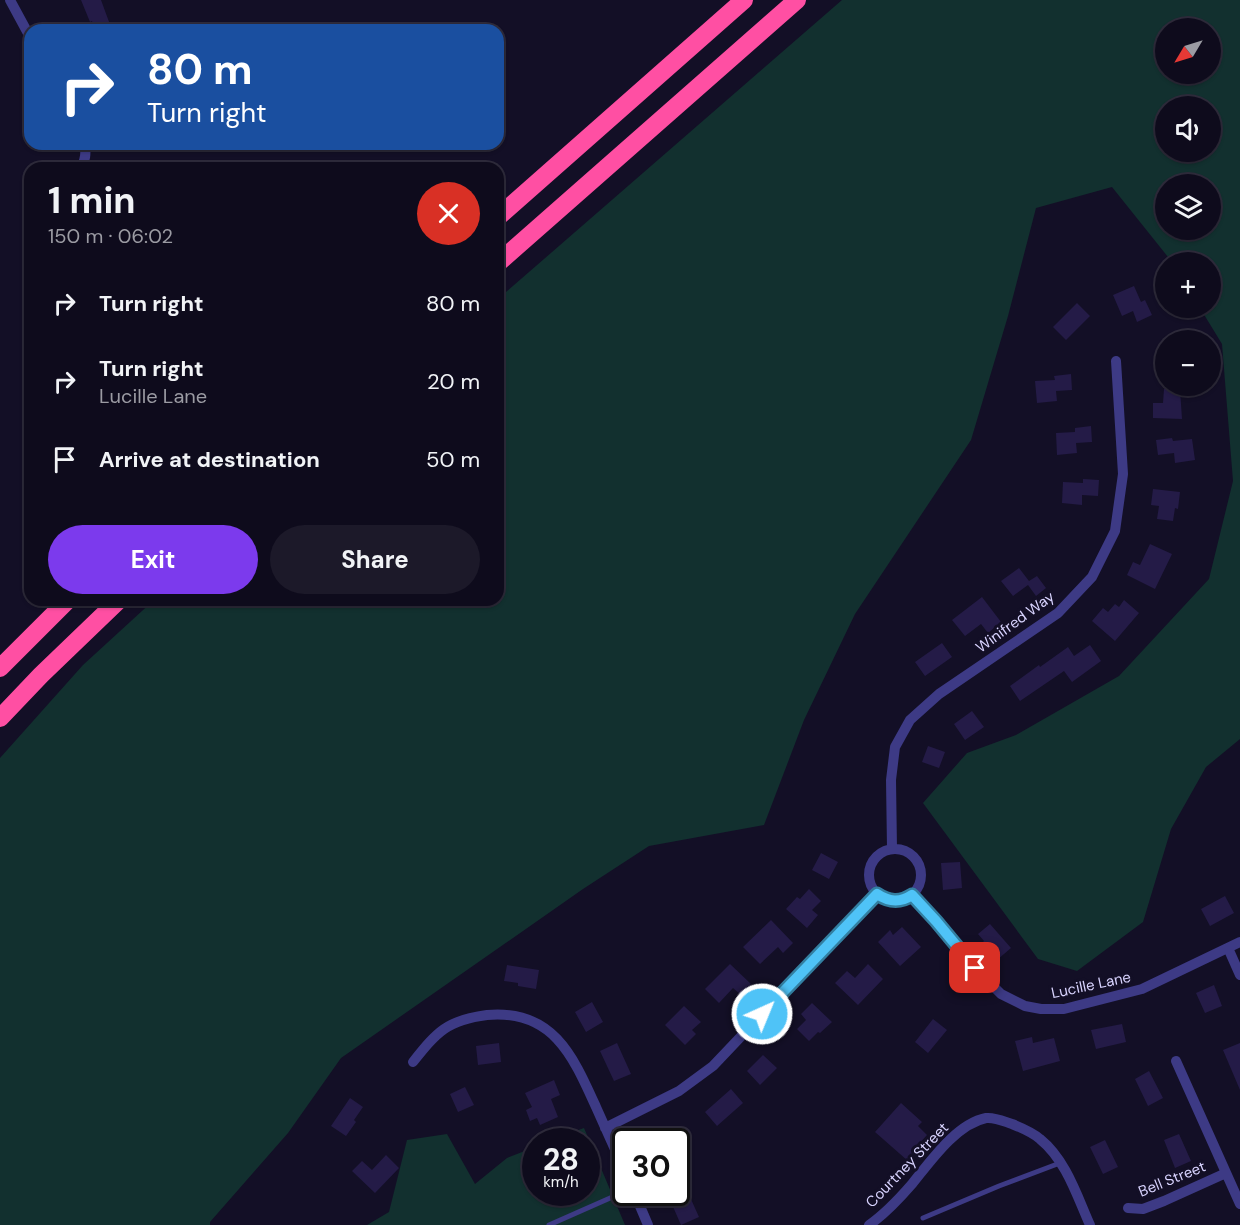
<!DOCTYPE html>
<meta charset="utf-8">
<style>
:root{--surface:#0e0b1c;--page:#1c1929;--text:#f1f3f6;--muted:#9b9ba3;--line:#2e2b3b;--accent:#7c3aed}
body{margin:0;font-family:"DM Sans",sans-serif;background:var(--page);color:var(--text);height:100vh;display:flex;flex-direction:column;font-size:22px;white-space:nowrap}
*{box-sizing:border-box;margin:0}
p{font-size:20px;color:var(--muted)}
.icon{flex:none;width:33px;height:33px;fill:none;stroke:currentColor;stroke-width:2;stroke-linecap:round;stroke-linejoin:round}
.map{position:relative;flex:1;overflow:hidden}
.drawer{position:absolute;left:24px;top:162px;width:480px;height:444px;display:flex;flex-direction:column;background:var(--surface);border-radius:18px;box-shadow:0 2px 4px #0004,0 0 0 2px var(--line)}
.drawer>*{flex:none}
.top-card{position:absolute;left:24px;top:24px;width:480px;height:126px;border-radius:18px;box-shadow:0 2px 4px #0004,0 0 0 2px var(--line);background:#1a4fa0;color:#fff;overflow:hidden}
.needle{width:39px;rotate:232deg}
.buttons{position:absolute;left:1155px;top:18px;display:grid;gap:12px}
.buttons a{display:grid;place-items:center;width:66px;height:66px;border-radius:50%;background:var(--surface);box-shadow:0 2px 4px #0004,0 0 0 2px var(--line);font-size:30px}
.speed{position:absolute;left:522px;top:1128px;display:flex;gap:12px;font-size:30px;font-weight:700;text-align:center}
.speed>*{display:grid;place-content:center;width:78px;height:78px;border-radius:50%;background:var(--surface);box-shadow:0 2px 4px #0004,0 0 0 2px var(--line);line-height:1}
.speed small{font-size:15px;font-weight:400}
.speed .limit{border:3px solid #111;border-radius:9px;background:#fff;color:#111}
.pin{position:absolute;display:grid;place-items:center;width:51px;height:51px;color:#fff;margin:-26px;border-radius:12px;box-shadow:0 3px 9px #0006}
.me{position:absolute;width:66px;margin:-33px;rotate:44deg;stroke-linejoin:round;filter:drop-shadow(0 0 4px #0008)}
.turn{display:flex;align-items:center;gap:21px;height:126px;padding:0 24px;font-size:27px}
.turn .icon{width:78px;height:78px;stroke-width:2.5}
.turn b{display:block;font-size:42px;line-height:51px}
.round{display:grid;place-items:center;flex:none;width:63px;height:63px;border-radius:32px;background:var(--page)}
.overview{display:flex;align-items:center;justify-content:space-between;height:102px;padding:0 24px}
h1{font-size:36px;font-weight:700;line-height:45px}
.button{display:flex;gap:12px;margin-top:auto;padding:12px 24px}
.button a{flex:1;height:69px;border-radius:36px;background:var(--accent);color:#fff;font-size:24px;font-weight:700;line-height:69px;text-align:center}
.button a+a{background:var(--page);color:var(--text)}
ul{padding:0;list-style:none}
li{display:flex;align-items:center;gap:18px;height:78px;padding:0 24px}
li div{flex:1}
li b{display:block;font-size:22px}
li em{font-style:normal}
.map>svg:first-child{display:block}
.green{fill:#12302f;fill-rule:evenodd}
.building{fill:#241b47}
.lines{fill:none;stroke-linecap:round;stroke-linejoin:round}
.service{stroke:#3d3a85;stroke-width:5}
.minor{stroke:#3d3a85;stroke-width:10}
.motorway{stroke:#ff4fa3;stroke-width:18}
.route-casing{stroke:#337fa1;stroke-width:15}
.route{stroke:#4fc3f7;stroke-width:10}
.labels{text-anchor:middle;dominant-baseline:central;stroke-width:6;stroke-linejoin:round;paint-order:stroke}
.street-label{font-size:15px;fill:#d9d4ff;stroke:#130f26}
</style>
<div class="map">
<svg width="1240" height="1225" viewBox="0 0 1240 1225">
<rect width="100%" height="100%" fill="#130f26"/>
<path class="green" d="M 842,0 L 1240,0 L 1240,739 L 1206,767 L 1171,829 L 1143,922 L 1077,971 L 1038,959 L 923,803 L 967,753 L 1016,735 L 1119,676 L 1209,579 L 1233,481 L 1222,344 L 1200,308 L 1210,308 L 1210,262 L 1172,262 L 1112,187 L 1036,208 L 1008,316 L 971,440 L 855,614 L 804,720 L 764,825 L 649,846 L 583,889 L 341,1058 L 288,1133 L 210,1222 L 210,1225 L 0,1225 L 0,758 L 83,665 L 154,600 L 498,600 L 498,299 ZM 1166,28 L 1210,28 L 1210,74 L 1166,74 ZM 1166,106 L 1210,106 L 1210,152 L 1166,152 ZM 1166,184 L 1210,184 L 1210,230 L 1166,230 Z
M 584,1128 L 625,1225 L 367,1225 L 389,1212 L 407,1140 L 447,1134 L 475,1184 L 507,1158 L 535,1147 L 536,1192 L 586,1192 L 586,1142 L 548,1141 Z"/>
<path class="building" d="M 81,0 L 101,0 L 112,30 L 95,30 L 92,21 L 90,22 Z
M 1134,286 L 1141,302 L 1145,300 L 1152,315 L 1137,322 L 1133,311 L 1122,316 L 1113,295 Z
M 1077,303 L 1090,316 L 1066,340 L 1053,327 Z
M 1071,374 L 1072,390 L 1056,391 L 1057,401 L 1037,403 L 1035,381 L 1055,380 L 1054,376 Z
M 1164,389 L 1180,389 L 1182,419 L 1153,418 L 1153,403 L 1163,403 Z
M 1091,426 L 1092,442 L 1076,443 L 1077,453 L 1057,455 L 1056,433 L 1075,432 L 1075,428 Z
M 1172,438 L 1173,441 L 1192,439 L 1195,460 L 1175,463 L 1174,453 L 1158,455 L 1156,440 Z
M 1083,479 L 1099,480 L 1098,496 L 1082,495 L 1082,505 L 1062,503 L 1063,482 L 1083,483 Z
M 1153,489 L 1180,492 L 1178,509 L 1175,508 L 1173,521 L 1157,519 L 1159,506 L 1151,505 Z
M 1150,544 L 1172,554 L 1155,589 L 1127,575 L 1133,562 L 1140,565 Z
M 1019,568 L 1029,581 L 1037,576 L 1046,588 L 1036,596 L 1028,585 L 1013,596 L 1001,581 Z
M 982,597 L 1001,622 L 988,633 L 981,624 L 965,636 L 952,620 Z
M 1124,600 L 1139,613 L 1115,641 L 1092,621 L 1103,608 L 1108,612 L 1115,604 L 1119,607 Z
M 942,643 L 952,657 L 925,676 L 915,662 Z
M 1090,645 L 1101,661 L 1072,682 L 1064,671 L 1020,701 L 1010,686 L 1039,665 L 1040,667 L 1068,647 L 1074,656 Z
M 972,711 L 984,727 L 965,740 L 954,724 Z
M 928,746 L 945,752 L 939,768 L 922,762 Z
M 821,853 L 838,862 L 829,879 L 812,870 Z
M 960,862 L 962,888 L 943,890 L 941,863 Z
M 809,889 L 821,901 L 812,910 L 818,915 L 807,928 L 786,909 L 797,897 L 800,899 Z
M 1225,896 L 1234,913 L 1210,926 L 1201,909 Z
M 771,920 L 793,943 L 783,953 L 778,947 L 760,964 L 743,947 Z
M 990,924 L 1011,948 L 997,960 L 982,943 L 984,941 L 978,934 Z
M 902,927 L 921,947 L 900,966 L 878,942 L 890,930 L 893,935 Z
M 730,964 L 751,984 L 741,995 L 733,988 L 719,1003 L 705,989 Z
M 868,964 L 883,979 L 858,1005 L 835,983 L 847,971 L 855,978 Z
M 507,965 L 539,970 L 536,989 L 518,986 L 518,983 L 504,981 Z
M 1214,985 L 1222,1006 L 1205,1013 L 1196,993 Z
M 592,1002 L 603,1022 L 586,1032 L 575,1012 Z
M 812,1003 L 832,1022 L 820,1033 L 818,1032 L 809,1041 L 797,1029 L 806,1020 L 801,1014 Z
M 684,1006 L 701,1022 L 692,1030 L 696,1034 L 685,1045 L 665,1025 Z
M 933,1019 L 947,1030 L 928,1053 L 915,1042 Z
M 1122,1024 L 1126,1042 L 1096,1049 L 1091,1030 Z
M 1032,1037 L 1033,1043 L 1054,1038 L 1060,1061 L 1023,1071 L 1015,1041 Z
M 499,1043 L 501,1062 L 478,1065 L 476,1046 Z
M 617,1043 L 631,1074 L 614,1081 L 600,1051 Z
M 1240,1043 L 1240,1090 L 1223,1050 Z
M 763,1055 L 777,1068 L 760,1085 L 747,1071 Z
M 1149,1071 L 1163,1098 L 1148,1106 L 1135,1079 Z
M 554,1080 L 560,1095 L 551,1099 L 558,1117 L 540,1125 L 537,1118 L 530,1121 L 526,1110 L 532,1107 L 525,1093 Z
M 465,1087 L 474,1105 L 458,1112 L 450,1094 Z
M 731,1089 L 743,1103 L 717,1126 L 705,1112 Z
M 350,1098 L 363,1107 L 354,1120 L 356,1122 L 346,1136 L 331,1126 Z
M 901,1103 L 922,1122 L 918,1126 L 927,1135 L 917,1146 L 919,1148 L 908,1161 L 875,1132 Z
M 1179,1134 L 1191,1161 L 1175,1168 L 1164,1140 Z
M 1105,1140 L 1118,1167 L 1103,1174 L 1090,1147 Z
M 386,1155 L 399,1168 L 375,1193 L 352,1171 L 362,1161 L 372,1170 Z
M 685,1186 L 699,1217 L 681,1225 L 667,1193 L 676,1192 L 676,1189 Z"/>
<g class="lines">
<path class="service" d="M 923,1218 L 999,1186 L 1060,1163
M 549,1225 L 626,1191"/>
<path class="minor" d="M 10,0 L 30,37
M 80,168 C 86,161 86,153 85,144
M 892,849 L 891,780 L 895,747 L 910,720 L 939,694 L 1058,613 L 1092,577 L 1115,531 L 1123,474 L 1116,361
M869 875a26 26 0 1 1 52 0a26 26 0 1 1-52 0Z
M 912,895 L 936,921 L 975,968 L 1001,994 L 1025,1006 L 1041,1009 L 1064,1009 L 1142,989 L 1240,942
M 1228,948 L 1240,975
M 1176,1061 L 1240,1204
M 413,1062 C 437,1032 447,1020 487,1015 C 553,1009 573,1056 596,1107 C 606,1129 616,1152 626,1174
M 605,1128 L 679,1091 L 713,1066 L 877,893
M 634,1192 L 648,1225
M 1128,1208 L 1143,1209 L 1164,1201 L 1226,1173
M 869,1225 C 885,1214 899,1199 912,1184 C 930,1162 956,1124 986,1118 C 995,1117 1003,1121 1012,1124 C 1022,1128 1032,1132 1040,1139 C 1066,1160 1077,1196 1090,1225"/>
<path class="motorway" d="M 498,217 L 744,0
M 498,263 L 797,0
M 0,668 L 68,600
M 0,718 L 41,675 L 119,600"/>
</g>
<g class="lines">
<g class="route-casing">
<path id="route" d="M 762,1014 L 877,894 C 889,902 900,903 912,895 L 936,921 L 975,968"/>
</g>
<use href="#route" class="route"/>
</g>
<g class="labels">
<g class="street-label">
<text transform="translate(1015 622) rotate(-36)">Winifred Way</text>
<text transform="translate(1091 985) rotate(-12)">Lucille Lane</text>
<text transform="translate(907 1165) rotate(-46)">Courtney Street</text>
<text transform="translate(1172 1179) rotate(-22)">Bell Street</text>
</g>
</g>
</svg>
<div class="buttons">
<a><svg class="needle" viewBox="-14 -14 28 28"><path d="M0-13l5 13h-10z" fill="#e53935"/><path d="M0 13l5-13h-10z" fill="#9b9ba3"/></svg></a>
<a><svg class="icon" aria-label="sound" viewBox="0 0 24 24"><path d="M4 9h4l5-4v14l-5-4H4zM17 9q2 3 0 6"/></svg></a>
<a><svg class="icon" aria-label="layers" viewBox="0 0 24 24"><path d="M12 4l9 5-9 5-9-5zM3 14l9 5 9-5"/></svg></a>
<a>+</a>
<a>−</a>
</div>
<div class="speed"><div>28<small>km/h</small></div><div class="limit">30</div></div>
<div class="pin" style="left:975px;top:968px;background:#d93025"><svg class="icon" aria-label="arrive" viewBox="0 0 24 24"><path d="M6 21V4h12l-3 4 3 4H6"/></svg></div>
<svg class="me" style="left:762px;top:1014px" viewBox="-20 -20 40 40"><circle r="17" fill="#4fc3f7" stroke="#fff" stroke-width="3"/><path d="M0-11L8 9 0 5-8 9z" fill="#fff"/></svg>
<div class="top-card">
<div class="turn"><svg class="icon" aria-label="right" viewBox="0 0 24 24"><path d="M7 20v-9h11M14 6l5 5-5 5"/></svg><div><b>80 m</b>Turn right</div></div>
</div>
<section class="drawer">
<div class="overview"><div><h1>1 min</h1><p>150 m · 06:02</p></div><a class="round" style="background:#d93025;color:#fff"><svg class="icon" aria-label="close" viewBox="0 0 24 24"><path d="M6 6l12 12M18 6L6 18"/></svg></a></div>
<ul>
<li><svg class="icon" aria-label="right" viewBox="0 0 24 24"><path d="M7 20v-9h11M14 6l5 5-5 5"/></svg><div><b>Turn right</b></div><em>80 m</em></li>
<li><svg class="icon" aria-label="right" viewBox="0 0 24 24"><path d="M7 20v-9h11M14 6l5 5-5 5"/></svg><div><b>Turn right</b><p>Lucille Lane</p></div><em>20 m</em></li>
<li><svg class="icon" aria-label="arrive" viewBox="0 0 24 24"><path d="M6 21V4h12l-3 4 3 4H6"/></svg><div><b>Arrive at destination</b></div><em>50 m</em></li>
</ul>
<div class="button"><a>Exit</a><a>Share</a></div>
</section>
</div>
